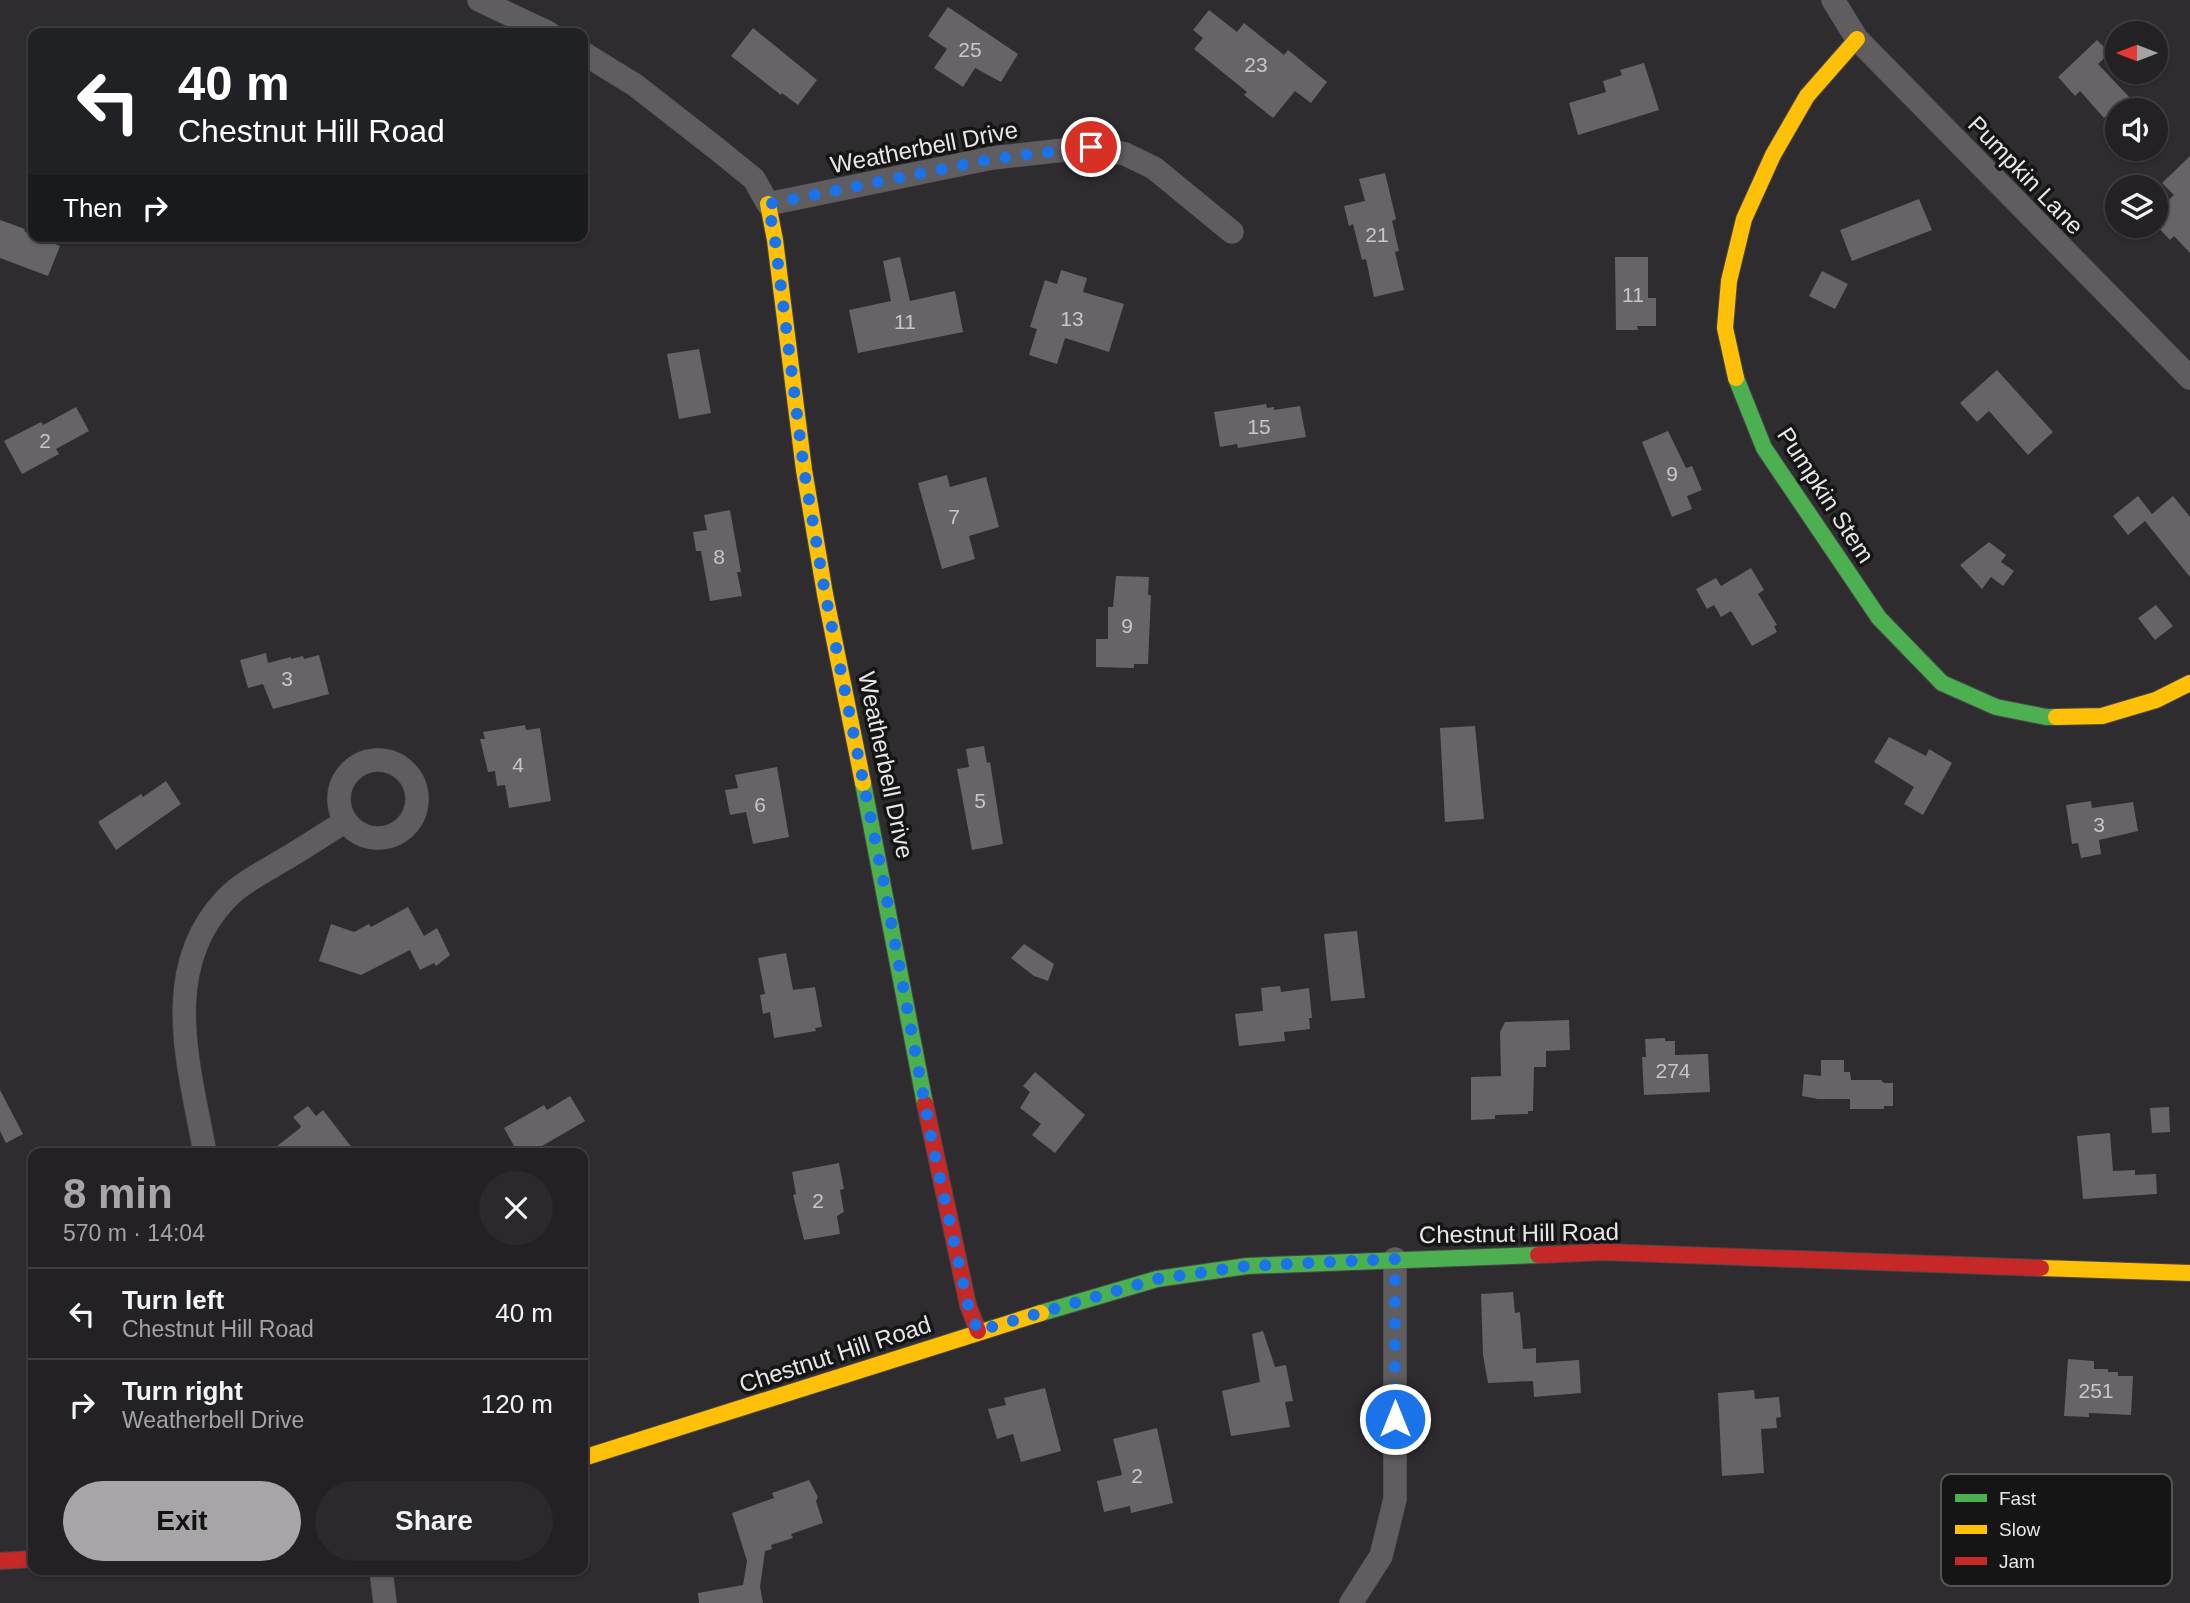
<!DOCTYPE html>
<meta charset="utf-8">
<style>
:root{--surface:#232123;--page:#2b292b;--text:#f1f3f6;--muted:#a3a3a6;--line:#403e41;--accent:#a7a5a7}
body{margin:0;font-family:Arial,sans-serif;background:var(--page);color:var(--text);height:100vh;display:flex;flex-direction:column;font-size:26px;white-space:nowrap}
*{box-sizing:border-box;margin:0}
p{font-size:23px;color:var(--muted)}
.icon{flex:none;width:38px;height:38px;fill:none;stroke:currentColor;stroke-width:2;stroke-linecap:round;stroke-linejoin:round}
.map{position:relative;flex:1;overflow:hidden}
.drawer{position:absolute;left:28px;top:1148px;width:560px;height:427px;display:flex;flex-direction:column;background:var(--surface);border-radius:14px;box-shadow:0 2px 5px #0004,0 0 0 2px var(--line)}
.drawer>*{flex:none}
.banner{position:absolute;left:28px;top:28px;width:560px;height:214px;border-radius:14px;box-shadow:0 2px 5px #0004,0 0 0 2px var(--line);background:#202124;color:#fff;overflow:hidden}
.needle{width:46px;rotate:270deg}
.tools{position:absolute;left:2105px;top:21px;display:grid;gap:14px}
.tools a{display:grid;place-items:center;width:63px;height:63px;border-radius:50%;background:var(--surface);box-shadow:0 2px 5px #0004,0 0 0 2px var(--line);font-size:35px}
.pin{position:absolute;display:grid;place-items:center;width:60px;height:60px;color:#fff;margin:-30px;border:4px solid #fff;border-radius:50%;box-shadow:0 2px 7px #0007}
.me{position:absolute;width:77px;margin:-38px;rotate:0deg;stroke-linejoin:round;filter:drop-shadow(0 0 5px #0008)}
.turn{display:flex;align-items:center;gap:24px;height:147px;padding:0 35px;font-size:32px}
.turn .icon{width:91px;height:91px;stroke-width:2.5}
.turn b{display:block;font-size:49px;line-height:60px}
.then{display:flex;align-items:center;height:66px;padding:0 35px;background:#0003;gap:14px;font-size:26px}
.round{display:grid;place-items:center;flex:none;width:74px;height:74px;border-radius:37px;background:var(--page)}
.head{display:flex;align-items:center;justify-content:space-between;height:119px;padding:0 35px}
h1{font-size:42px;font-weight:600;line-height:52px;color:var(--accent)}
.action{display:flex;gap:14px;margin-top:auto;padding:14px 35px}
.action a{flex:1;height:80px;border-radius:42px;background:var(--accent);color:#111;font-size:28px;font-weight:600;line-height:80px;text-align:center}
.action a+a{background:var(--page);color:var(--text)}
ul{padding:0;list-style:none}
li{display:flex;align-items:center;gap:21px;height:91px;padding:0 35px;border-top:2px solid var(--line)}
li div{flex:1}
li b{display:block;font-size:26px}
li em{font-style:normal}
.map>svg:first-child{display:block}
.building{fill:#666466}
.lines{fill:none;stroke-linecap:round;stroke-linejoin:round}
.street-casing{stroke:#4a474a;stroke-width:24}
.fast-casing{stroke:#4a474a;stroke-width:18}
.slow-casing{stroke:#4a474a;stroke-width:18}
.jam-casing{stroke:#4a474a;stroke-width:18}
.street{stroke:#5f5d5f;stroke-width:23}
.fast{stroke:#4caf50;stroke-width:16}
.slow{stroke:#ffc107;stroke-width:16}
.jam{stroke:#c62828;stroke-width:16}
.route{stroke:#1a73e8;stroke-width:12;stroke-dasharray:0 21.6}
.labels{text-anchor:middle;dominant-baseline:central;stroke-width:7;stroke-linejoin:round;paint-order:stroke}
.number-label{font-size:21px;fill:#c8c6c8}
.street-label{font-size:24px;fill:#e8e6e8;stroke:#161516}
.key{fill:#161516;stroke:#555455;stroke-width:2}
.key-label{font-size:19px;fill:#e8e6e8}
</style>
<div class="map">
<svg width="2190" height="1603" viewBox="0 0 2190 1603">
<rect width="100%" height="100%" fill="#2f2c2f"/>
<path class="building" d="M 948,7 L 1018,54 L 1001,82 L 975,68 L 963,87 L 934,68 L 947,49 L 928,36 Z
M 1209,10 L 1237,32 L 1244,23 L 1284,55 L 1288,50 L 1327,82 L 1311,103 L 1295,91 L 1273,118 L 1244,95 L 1247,92 L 1194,49 L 1203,38 L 1193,30 Z
M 753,28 L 817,80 L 798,105 L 782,93 L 781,95 L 731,56 Z
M 2097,40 L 2110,53 L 2098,64 L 2132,100 L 2121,110 L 2118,110 L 2118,113 L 2110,120 L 2106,116 L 2104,118 L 2080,91 L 2075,96 L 2058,77 Z
M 1644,63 L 1659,110 L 1578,135 L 1569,103 L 1606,92 L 1603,81 L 1622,75 L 1620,70 Z
M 2190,156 L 2190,253 L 2174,236 L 2170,240 L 2156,225 L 2156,212 L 2174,195 L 2162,183 Z
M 1385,173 L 1396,219 L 1392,221 L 1399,251 L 1395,252 L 1404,290 L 1374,297 L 1366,259 L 1362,260 L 1353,224 L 1349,226 L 1344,206 L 1365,201 L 1359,179 Z
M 1919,199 L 1932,230 L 1852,261 L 1840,230 Z
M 0,220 L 25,229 L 24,231 L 33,236 L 60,246 L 48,276 L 0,258 Z
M 900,257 L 910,301 L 955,291 L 963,332 L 858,353 L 849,310 L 891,301 L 883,261 Z
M 1615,257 L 1648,257 L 1648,298 L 1656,298 L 1656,326 L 1637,326 L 1638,330 L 1616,330 Z
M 1061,270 L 1087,278 L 1083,292 L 1124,304 L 1109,352 L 1065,338 L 1057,364 L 1029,355 L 1037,329 L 1030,327 L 1045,280 L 1057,284 Z
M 1822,271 L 1848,284 L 1835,309 L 1809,296 Z
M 699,349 L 711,413 L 679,419 L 667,354 Z
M 1997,370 L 2053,432 L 2028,455 L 1989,411 L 1977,422 L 1960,403 Z
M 1266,404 L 1267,408 L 1274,407 L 1274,410 L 1300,406 L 1306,437 L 1238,448 L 1237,444 L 1220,447 L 1214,412 Z
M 76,407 L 89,431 L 56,449 L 59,454 L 22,474 L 4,441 L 41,422 L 43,425 Z
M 1668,431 L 1686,468 L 1692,466 L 1702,490 L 1687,496 L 1692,509 L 1672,517 L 1642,442 Z
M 947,475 L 950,487 L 986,477 L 999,527 L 969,536 L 975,559 L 942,569 L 918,483 Z
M 2138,496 L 2152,514 L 2173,496 L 2190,517 L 2190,577 L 2145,521 L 2128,535 L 2113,516 Z
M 730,510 L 741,572 L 737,572 L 742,596 L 710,601 L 701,551 L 696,551 L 693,532 L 707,530 L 704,515 Z
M 1989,542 L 2006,555 L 2001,562 L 2014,571 L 2003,586 L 1991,577 L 1982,589 L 1960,565 Z
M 1751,568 L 1764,590 L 1758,594 L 1777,625 L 1774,626 L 1777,632 L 1752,646 L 1731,611 L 1721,617 L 1714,605 L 1707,609 L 1696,589 L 1716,578 L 1721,586 Z
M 1116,576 L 1149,577 L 1148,595 L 1151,595 L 1148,664 L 1134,664 L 1134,668 L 1096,667 L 1096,639 L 1108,639 L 1108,607 L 1113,607 Z
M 2156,605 L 2173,626 L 2155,640 L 2138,618 Z
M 266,653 L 268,663 L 291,657 L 291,659 L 303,656 L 304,659 L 319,655 L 329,694 L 273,709 L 263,684 L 248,688 L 240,660 Z
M 525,725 L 526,730 L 540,728 L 551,801 L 509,808 L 505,785 L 497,786 L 495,771 L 488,772 L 480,739 L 485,739 L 483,732 Z
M 1475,726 L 1484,819 L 1445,822 L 1440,728 Z
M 1889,737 L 1926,756 L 1929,749 L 1952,763 L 1923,815 L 1904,804 L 1914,787 L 1874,762 Z
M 984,746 L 987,763 L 990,762 L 1003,844 L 972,850 L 957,769 L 969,767 L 966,749 Z
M 777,767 L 789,837 L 753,844 L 746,812 L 730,815 L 725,790 L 738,788 L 735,775 Z
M 166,781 L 181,804 L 116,850 L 98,822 L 141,794 L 143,797 Z
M 2091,801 L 2092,808 L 2133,802 L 2138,831 L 2099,840 L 2101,854 L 2081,858 L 2078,843 L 2072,844 L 2066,805 Z
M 408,907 L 424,936 L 437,928 L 450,955 L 436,966 L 434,963 L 420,970 L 410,950 L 361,975 L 319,961 L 331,924 L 354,932 L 369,924 L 371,927 Z
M 1357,931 L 1365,998 L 1331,1001 L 1324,934 Z
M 1024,944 L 1054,964 L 1048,981 L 1034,976 L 1011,958 Z
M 786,953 L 793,990 L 815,987 L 822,1027 L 815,1028 L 816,1031 L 774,1038 L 770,1012 L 763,1014 L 760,995 L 765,994 L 758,958 Z
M 1280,986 L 1281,992 L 1309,988 L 1312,1018 L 1309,1018 L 1310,1029 L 1284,1032 L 1285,1041 L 1239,1046 L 1235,1014 L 1263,1011 L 1261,988 Z
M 1569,1020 L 1570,1050 L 1546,1051 L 1546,1067 L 1534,1067 L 1533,1111 L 1528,1111 L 1528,1114 L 1495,1115 L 1495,1119 L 1471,1120 L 1471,1077 L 1501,1076 L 1500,1032 L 1505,1022 Z
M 1665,1038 L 1665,1041 L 1675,1041 L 1675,1055 L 1708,1054 L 1710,1092 L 1644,1095 L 1642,1057 L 1646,1057 L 1645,1039 Z
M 1821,1060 L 1844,1060 L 1844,1072 L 1850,1072 L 1851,1080 L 1881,1080 L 1884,1083 L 1893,1083 L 1893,1106 L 1884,1106 L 1884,1109 L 1850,1109 L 1850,1099 L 1818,1099 L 1802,1096 L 1804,1074 L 1821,1076 Z
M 1035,1072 L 1085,1115 L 1055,1153 L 1032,1135 L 1041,1124 L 1020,1108 L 1030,1092 L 1023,1086 Z
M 0,1090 L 23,1134 L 6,1143 L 0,1131 Z
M 570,1096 L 585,1121 L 530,1153 L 518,1153 L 504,1128 L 544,1105 L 547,1110 Z
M 308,1106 L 316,1116 L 323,1110 L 356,1153 L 268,1153 L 299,1129 L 301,1126 L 293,1117 Z
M 2169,1107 L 2170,1132 L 2152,1133 L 2150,1108 Z
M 2110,1133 L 2113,1171 L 2135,1170 L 2135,1175 L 2156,1174 L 2157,1194 L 2083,1199 L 2077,1136 Z
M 839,1163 L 844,1189 L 840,1190 L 844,1212 L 837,1216 L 840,1234 L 804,1240 L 793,1195 L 796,1194 L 792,1172 Z
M 1513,1292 L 1515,1313 L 1520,1312 L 1523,1349 L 1536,1348 L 1536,1363 L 1579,1360 L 1581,1393 L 1534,1397 L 1533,1381 L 1488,1383 L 1483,1355 L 1481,1294 Z
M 1263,1331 L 1275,1367 L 1286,1365 L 1293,1401 L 1285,1402 L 1290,1427 L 1231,1436 L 1222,1391 L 1260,1382 L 1252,1334 Z
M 2068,1359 L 2094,1361 L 2094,1369 L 2108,1369 L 2108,1372 L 2118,1372 L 2118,1376 L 2133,1376 L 2131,1415 L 2089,1413 L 2089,1417 L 2064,1416 Z
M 1045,1388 L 1061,1451 L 1021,1462 L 1013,1434 L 997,1439 L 988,1409 L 1006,1405 L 1004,1398 Z
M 1754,1390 L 1755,1399 L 1779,1397 L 1781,1417 L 1776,1418 L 1777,1428 L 1761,1429 L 1764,1473 L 1722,1476 L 1718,1393 Z
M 1157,1428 L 1173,1503 L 1131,1513 L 1130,1506 L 1104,1512 L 1097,1481 L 1122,1475 L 1113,1439 Z
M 809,1480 L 818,1497 L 816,1501 L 823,1523 L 791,1534 L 793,1538 L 771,1545 L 772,1549 L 765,1551 L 760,1587 L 763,1603 L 699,1603 L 698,1593 L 743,1585 L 747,1561 L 732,1513 L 774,1498 L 772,1493 Z"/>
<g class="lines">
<g class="street-casing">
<path id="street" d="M 479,0 L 549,33
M 1833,0 L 1857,39 L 2190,378
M 583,53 L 635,85 L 717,149 L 754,179 L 768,204 L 992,158 L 1091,147 L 1125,154 L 1154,168 L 1232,232
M339 799a39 39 0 1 1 78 0a39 39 0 1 1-78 0Z
M 205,1153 C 190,1069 158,970 226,899 C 240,884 260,874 278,863 C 301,850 323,835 346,821
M 381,1570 L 385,1603
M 1351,1603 L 1381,1556 L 1395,1499 L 1395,1259"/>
</g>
<g class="fast-casing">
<path id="fast" d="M 1736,378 L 1764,448 L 1879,618 L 1942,683 L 1996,707 L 2046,717 L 2056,717
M 863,783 L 925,1104
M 1041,1313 L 1157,1279 L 1247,1266 L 1538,1255"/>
</g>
<g class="slow-casing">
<path id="slow" d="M 768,204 L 775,240 L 804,470 L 825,594 L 863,783
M 1736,378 L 1725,328 L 1729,281 L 1744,219 L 1773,155 L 1807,96 L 1857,39
M 2056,717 L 2102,716 L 2156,700 L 2190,683
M 2041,1268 L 2190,1273
M 583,1458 L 1041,1313"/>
</g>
<g class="jam-casing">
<path id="jam" d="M 925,1104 L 968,1305 L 978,1331
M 1538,1255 L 1604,1252 L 2041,1268
M 0,1561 L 33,1559"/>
</g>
<use href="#street" class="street"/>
<use href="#fast" class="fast"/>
<use href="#slow" class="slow"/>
<use href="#jam" class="jam"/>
</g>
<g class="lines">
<path class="route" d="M 1091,147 L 992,159 L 768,204 L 775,240 L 804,470 L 825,593 L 883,879 L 932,1142 L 968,1305 L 978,1331 L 1157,1279 L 1247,1266 L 1395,1259 L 1395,1419"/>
</g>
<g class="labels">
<g class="number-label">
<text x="970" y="49">25</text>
<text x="1256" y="64">23</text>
<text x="1377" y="234">21</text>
<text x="1633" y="294">11</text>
<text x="1072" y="318">13</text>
<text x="905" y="321">11</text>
<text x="1259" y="426">15</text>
<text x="45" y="440">2</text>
<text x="1672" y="473">9</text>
<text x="954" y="516">7</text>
<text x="719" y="556">8</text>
<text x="1127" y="625">9</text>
<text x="287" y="678">3</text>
<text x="518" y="764">4</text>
<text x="980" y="800">5</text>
<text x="760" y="804">6</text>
<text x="2099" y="824">3</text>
<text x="1673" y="1070">274</text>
<text x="818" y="1200">2</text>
<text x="2096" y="1390">251</text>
<text x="1137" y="1475">2</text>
</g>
<g class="street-label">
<text transform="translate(924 147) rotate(-11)">Weatherbell Drive</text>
<text transform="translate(2026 175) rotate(46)">Pumpkin Lane</text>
<text transform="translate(1826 495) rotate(57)">Pumpkin Stem</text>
<text transform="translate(886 765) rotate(78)">Weatherbell Drive</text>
<text transform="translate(1519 1233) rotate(-1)">Chestnut Hill Road</text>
<text transform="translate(835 1354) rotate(-18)">Chestnut Hill Road</text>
</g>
</g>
<rect x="1941" y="1474" width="231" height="112" rx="10" class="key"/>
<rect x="1955" y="1494" width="32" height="8" fill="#4caf50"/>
<rect x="1955" y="1525" width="32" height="9" fill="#ffc107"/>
<rect x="1955" y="1557" width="32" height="8" fill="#c62828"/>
<g class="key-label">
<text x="1999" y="1505">Fast</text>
<text x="1999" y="1536">Slow</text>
<text x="1999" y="1568">Jam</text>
</g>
</svg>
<div class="tools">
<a><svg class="needle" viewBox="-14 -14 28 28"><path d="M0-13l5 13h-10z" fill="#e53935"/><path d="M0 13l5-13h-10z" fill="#a3a3a6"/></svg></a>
<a><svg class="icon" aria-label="sound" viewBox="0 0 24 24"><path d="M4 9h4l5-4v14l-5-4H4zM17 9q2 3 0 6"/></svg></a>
<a><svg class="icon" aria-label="layers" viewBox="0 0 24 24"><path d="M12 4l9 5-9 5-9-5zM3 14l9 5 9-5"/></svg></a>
</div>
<div class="pin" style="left:1091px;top:147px;background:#d93025"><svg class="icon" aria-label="arrive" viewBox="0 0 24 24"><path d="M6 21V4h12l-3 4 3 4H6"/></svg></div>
<svg class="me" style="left:1395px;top:1419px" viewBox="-20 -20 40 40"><circle r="17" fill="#1a73e8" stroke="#fff" stroke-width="3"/><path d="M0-11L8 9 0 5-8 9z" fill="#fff"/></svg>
<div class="banner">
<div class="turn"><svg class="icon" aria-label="left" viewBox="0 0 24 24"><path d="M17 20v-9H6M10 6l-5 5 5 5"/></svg><div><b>40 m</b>Chestnut Hill Road</div></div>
<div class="then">Then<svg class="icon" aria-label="right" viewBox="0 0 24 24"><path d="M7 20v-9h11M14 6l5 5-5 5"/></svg></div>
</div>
<section class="drawer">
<div class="head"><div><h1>8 min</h1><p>570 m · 14:04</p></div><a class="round"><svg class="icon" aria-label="close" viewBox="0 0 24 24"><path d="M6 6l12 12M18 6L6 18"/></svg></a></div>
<ul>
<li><svg class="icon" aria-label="left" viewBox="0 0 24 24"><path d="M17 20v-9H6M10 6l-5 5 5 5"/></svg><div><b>Turn left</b><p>Chestnut Hill Road</p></div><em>40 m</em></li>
<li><svg class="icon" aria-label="right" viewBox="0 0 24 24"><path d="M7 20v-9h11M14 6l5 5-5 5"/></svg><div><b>Turn right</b><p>Weatherbell Drive</p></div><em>120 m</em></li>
</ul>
<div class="action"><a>Exit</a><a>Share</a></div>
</section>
</div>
